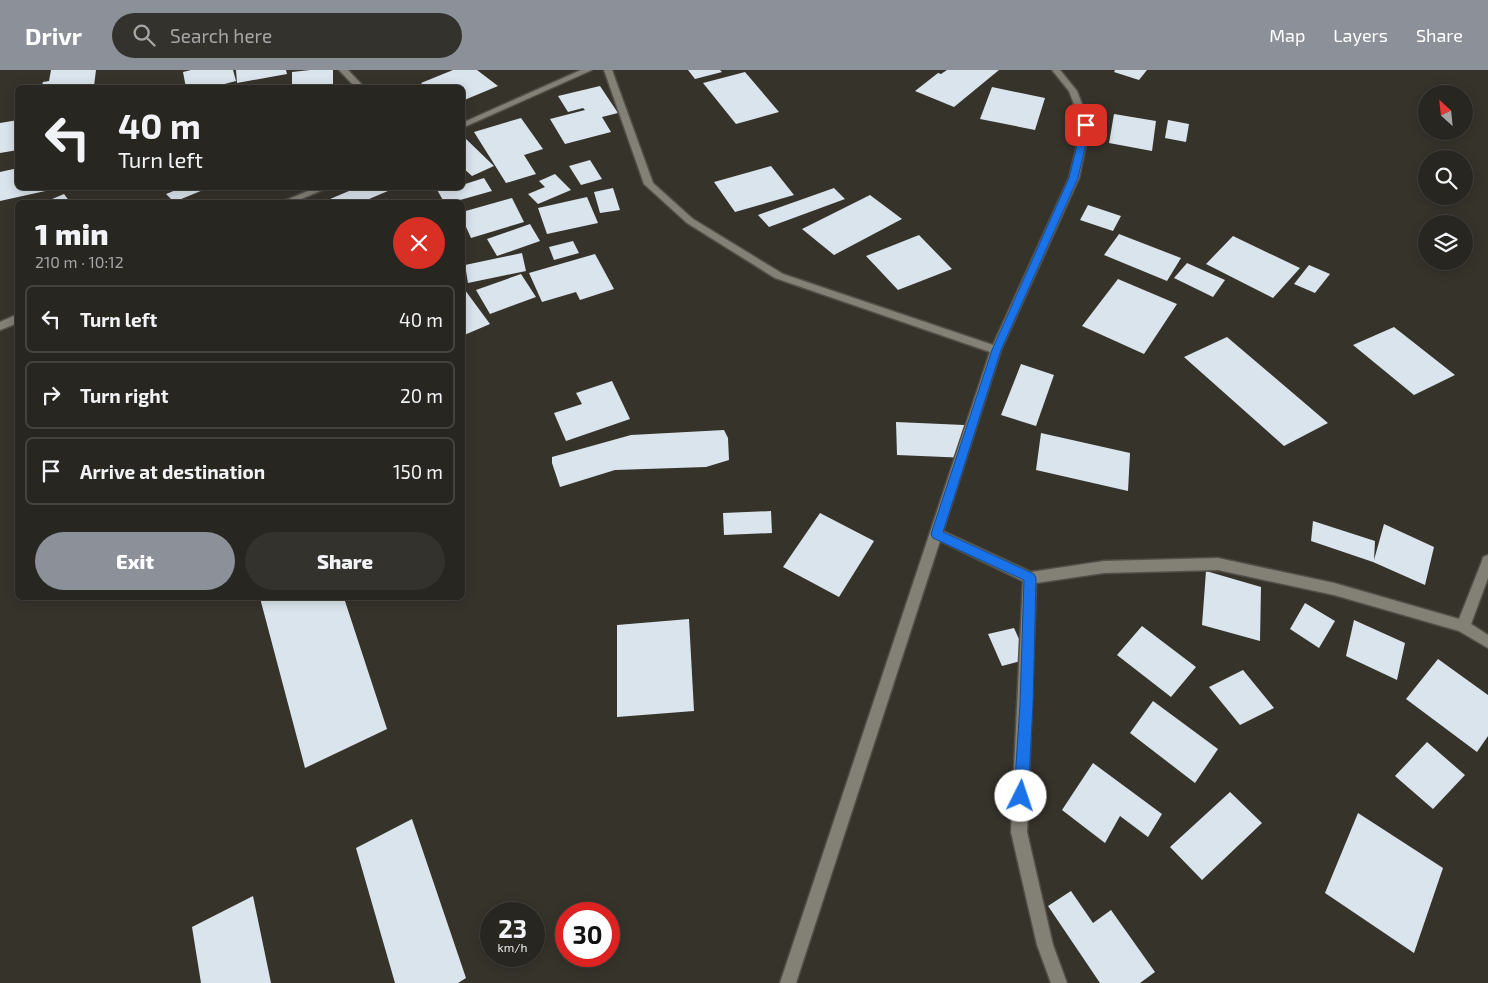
<!DOCTYPE html>
<meta charset="utf-8">
<style>
:root{--surface:#282620;--page:#34322d;--text:#f1f3f6;--muted:#a5a5a5;--line:#44433e;--accent:#8c9099}
body{margin:0;font-family:"Exo 2",sans-serif;background:var(--page);color:var(--text);height:100vh;display:flex;flex-direction:column;font-size:19px;white-space:nowrap}
*{box-sizing:border-box;margin:0}
p{font-size:16px;color:var(--muted)}
.icon{flex:none;width:28px;height:28px;fill:none;stroke:currentColor;stroke-width:2;stroke-linecap:round;stroke-linejoin:round}
.map{position:relative;flex:1;overflow:hidden}
.drawer{position:absolute;left:15px;top:130px;width:450px;height:400px;display:flex;flex-direction:column;background:var(--surface);border-radius:8px;box-shadow:0 2px 12px #0003,0 0 0 1px var(--line)}
.drawer>*{flex:none}
.top-card{position:absolute;left:15px;top:15px;width:450px;height:105px;border-radius:8px;box-shadow:0 2px 12px #0003,0 0 0 1px var(--line);background:#282620;color:var(--text);overflow:hidden}
.needle{width:32px;rotate:333deg}
.fabs{position:absolute;left:1418px;top:15px;display:grid;gap:10px}
.fabs a{display:grid;place-items:center;width:55px;height:55px;border-radius:50%;background:var(--surface);box-shadow:0 2px 12px #0003,0 0 0 1px var(--line);font-size:25px}
.speed{position:absolute;left:480px;top:832px;display:flex;gap:10px;font-size:25px;font-weight:700;text-align:center}
.speed>*{display:grid;place-content:center;width:65px;height:65px;border-radius:50%;background:var(--surface);box-shadow:0 2px 12px #0003,0 0 0 1px var(--line);line-height:1}
.speed small{font-size:12px;font-weight:400}
.speed .limit{border:8px solid #d22;background:#fff;color:#111}
.pin{position:absolute;display:grid;place-items:center;width:42px;height:42px;color:#fff;margin:-21px;border-radius:10px;box-shadow:0 2px 8px #0006}
.me{position:absolute;width:55px;margin:-28px;rotate:4deg;stroke-linejoin:round;filter:drop-shadow(0 0 4px #0008)}
.turn{display:flex;align-items:center;gap:18px;height:105px;padding:0 20px;font-size:22px}
.turn .icon{width:65px;height:65px;stroke-width:2.5}
.turn b{display:block;font-size:35px;line-height:42px}
.round{display:grid;place-items:center;flex:none;width:52px;height:52px;border-radius:26px;background:var(--page)}
.head{display:flex;align-items:center;justify-content:space-between;height:85px;padding:0 20px}
h1{font-size:30px;font-weight:800;line-height:38px}
.primary-button{display:flex;gap:10px;margin-top:auto;padding:10px 20px}
.primary-button a{flex:1;height:58px;border-radius:30px;background:var(--accent);color:#fff;font-size:20px;font-weight:800;line-height:58px;text-align:center}
.primary-button a+a{background:var(--page);color:var(--text)}
ul{padding:0;list-style:none}
li{display:flex;align-items:center;gap:15px;height:68px;margin:0 10px 8px;padding:0 10px;border:2px solid var(--line);border-radius:8px}
li div{flex:1}
li b{display:block;font-size:19px}
li em{font-style:normal}
header{display:flex;align-items:center;gap:30px;box-sizing:border-box;height:70px;padding:0 25px;background:var(--accent);color:#fff}
header strong{font-size:24px}
nav{display:flex;gap:28px;margin-inline-start:auto;font-size:18px}
.search{width:350px;height:45px;background:var(--page);display:flex;align-items:center;gap:12px;box-sizing:border-box;padding:0 18px;border-radius:28px;color:var(--muted);font-size:19px}
.map>svg:first-child{display:block}
.building{fill:#dae4ec}
.lines{fill:none;stroke-linecap:round;stroke-linejoin:round}
.minor-casing{stroke:#514f48;stroke-width:3}
.minor{fill:#838076;fill-rule:evenodd}
.route{fill:#1a73e8;stroke:#114b97}
</style>
<header>
<strong>Drivr</strong>
<div class="search"><svg class="icon" aria-label="search" viewBox="0 0 24 24"><circle cx="10" cy="10" r="6"/><path d="M15 15l6 6"/></svg>Search here</div>
<nav><a>Map</a><a>Layers</a><a>Share</a></nav>
</header>
<div class="map">
<svg width="1488" height="913" viewBox="0 0 1488 913">
<rect width="100%" height="100%" fill="#36332b"/>
<path class="building" d="M 51,0 L 96,0 L 94,16 L 41,18 L 43,12 L 49,11 Z
M 191,0 L 233,0 L 236,11 L 209,18 L 186,18 L 183,2 Z
M 236,0 L 286,0 L 287,4 L 237,13 Z
M 310,0 L 333,0 L 333,16 L 292,18 L 292,2 Z
M 453,0 L 477,0 L 498,16 L 462,31 L 462,18 L 426,18 L 421,13 Z
M 688,0 L 720,0 L 722,2 L 695,9 Z
M 947,0 L 999,0 L 954,37 L 915,21 L 938,3 L 941,4 Z
M 1115,0 L 1147,0 L 1139,10 L 1114,2 Z
M 745,2 L 779,42 L 736,54 L 703,13 Z
M 600,16 L 618,43 L 602,47 L 611,62 L 565,74 L 550,49 L 585,40 L 583,38 L 568,42 L 558,26 Z
M 992,17 L 1045,28 L 1035,60 L 980,49 Z
M 1114,44 L 1156,51 L 1152,81 L 1109,73 Z
M 521,48 L 543,79 L 524,85 L 536,104 L 506,113 L 474,62 Z
M 18,50 L 18,80 L 0,83 L 0,53 Z
M 1168,50 L 1189,54 L 1186,72 L 1165,68 Z
M 466,69 L 494,96 L 472,106 L 462,97 L 462,71 Z
M 590,90 L 602,109 L 581,115 L 569,96 Z
M 771,96 L 794,125 L 735,142 L 714,112 Z
M 18,98 L 18,118 L 59,118 L 0,131 L 0,102 Z
M 555,104 L 571,120 L 538,134 L 528,124 L 545,117 L 539,111 Z
M 484,108 L 492,121 L 453,132 L 444,132 L 436,118 L 462,118 L 462,115 Z
M 181,118 L 208,118 L 174,132 L 166,124 Z
M 356,118 L 395,118 L 362,132 L 323,132 Z
M 613,118 L 620,140 L 600,143 L 594,122 Z
M 834,118 L 845,129 L 769,157 L 758,145 Z
M 64,124 L 70,132 L 45,132 Z
M 870,125 L 902,149 L 834,185 L 802,159 Z
M 587,127 L 598,153 L 547,164 L 538,138 Z
M 512,128 L 524,152 L 471,168 L 462,148 L 462,142 Z
M 1088,135 L 1121,146 L 1113,161 L 1080,150 Z
M 530,154 L 540,171 L 497,186 L 487,169 Z
M 1119,164 L 1181,188 L 1167,211 L 1104,185 Z
M 919,165 L 952,199 L 898,220 L 866,186 Z
M 1233,166 L 1300,198 L 1273,228 L 1206,194 Z
M 573,171 L 579,183 L 554,190 L 549,177 Z
M 522,183 L 526,201 L 468,213 L 465,195 Z
M 595,184 L 614,219 L 580,230 L 576,222 L 542,232 L 529,203 Z
M 1187,193 L 1225,210 L 1213,227 L 1174,208 Z
M 1309,195 L 1330,204 L 1315,223 L 1294,214 Z
M 521,204 L 536,227 L 490,244 L 476,220 Z
M 1118,209 L 1177,234 L 1144,284 L 1082,256 Z
M 462,216 L 490,254 L 462,266 Z
M 1394,257 L 1455,305 L 1414,325 L 1353,275 Z
M 1227,267 L 1328,353 L 1284,376 L 1184,287 Z
M 1021,294 L 1054,305 L 1036,356 L 1001,345 Z
M 612,311 L 630,349 L 566,371 L 554,343 L 582,334 L 576,323 Z
M 896,352 L 964,355 L 968,388 L 897,385 Z
M 724,360 L 728,368 L 729,390 L 706,397 L 615,400 L 560,417 L 552,393 L 552,387 L 631,365 Z
M 1041,363 L 1130,383 L 1128,421 L 1036,400 Z
M 771,441 L 772,463 L 724,465 L 723,443 Z
M 820,443 L 874,471 L 839,527 L 783,497 Z
M 1313,451 L 1375,471 L 1374,490 L 1384,454 L 1434,477 L 1425,515 L 1373,492 L 1311,471 Z
M 1206,501 L 1261,517 L 1260,571 L 1202,555 Z
M 260,528 L 344,528 L 387,659 L 305,698 Z
M 1305,533 L 1335,551 L 1319,578 L 1290,559 Z
M 689,549 L 694,641 L 617,647 L 617,555 Z
M 1354,550 L 1405,573 L 1397,610 L 1346,586 Z
M 1142,556 L 1196,597 L 1171,627 L 1117,585 Z
M 1014,558 L 1028,589 L 1002,596 L 988,564 Z
M 1438,589 L 1488,625 L 1488,666 L 1477,682 L 1406,629 Z
M 1243,600 L 1274,638 L 1240,655 L 1209,617 Z
M 1153,631 L 1218,679 L 1195,713 L 1130,663 Z
M 1427,672 L 1465,705 L 1433,739 L 1395,706 Z
M 1093,693 L 1162,744 L 1148,767 L 1120,746 L 1105,773 L 1062,740 Z
M 1230,722 L 1262,753 L 1202,810 L 1170,777 Z
M 1358,743 L 1443,798 L 1414,883 L 1325,823 Z
M 412,749 L 466,908 L 458,913 L 395,913 L 356,778 Z
M 1071,821 L 1093,853 L 1111,840 L 1155,902 L 1140,913 L 1100,913 L 1048,836 Z
M 253,826 L 271,913 L 201,913 L 192,857 Z"/>
<g class="lines">
<g class="minor-casing">
<path id="minor" d="M 339,0 L 348,0 L 365,18 L 356,18 Z
M 581,0 L 592,0 L 462,58 L 462,53 Z
M 604,0 L 612,0 L 653,113 L 693,149 L 783,204 L 993,275 L 1069,108 L 1082,55 L 1069,21 L 1052,0 L 1060,0 L 1077,21 L 1090,55 L 1079,108 L 1001,280 L 943,461 L 1031,502 L 1104,491 L 1218,488 L 1334,513 L 1459,549 L 1482,491 L 1483,487 L 1488,485 L 1488,508 L 1471,554 L 1488,565 L 1488,578 L 1459,561 L 1334,525 L 1218,500 L 1104,503 L 1036,513 L 1027,762 L 1053,875 L 1067,913 L 1051,913 L 1037,875 L 1011,762 L 1023,511 L 940,471 L 796,913 L 780,913 L 990,282 L 775,208 L 687,153 L 644,114 Z
M 315,118 L 327,118 L 294,132 L 282,132 Z
M 18,244 L 18,253 L 0,260 L 0,252 Z"/>
</g>
<use href="#minor" class="minor"/>
</g>
<path class="route" d="M 1086,53 L 1090,55 L 1078,108 L 1001,280 L 943,462 L 1034,504 L 1036,508 L 1033,634 L 1028,726 L 1026,730 L 1021,732 L 1016,730 L 1014,726 L 1020,634 L 1024,510 L 933,468 L 931,464 L 992,280 L 1069,108 L 1082,55 Z"/>
</svg>
<div class="fabs">
<a><svg class="needle" viewBox="-14 -14 28 28"><path d="M0-13l5 13h-10z" fill="#e53935"/><path d="M0 13l5-13h-10z" fill="#a5a5a5"/></svg></a>
<a><svg class="icon" aria-label="search" viewBox="0 0 24 24"><circle cx="10" cy="10" r="6"/><path d="M15 15l6 6"/></svg></a>
<a><svg class="icon" aria-label="layers" viewBox="0 0 24 24"><path d="M12 4l9 5-9 5-9-5zM3 14l9 5 9-5"/></svg></a>
</div>
<div class="speed"><div>23<small>km/h</small></div><div class="limit">30</div></div>
<div class="pin" style="left:1086px;top:55px;background:#d93025"><svg class="icon" aria-label="arrive" viewBox="0 0 24 24"><path d="M6 21V4h12l-3 4 3 4H6"/></svg></div>
<svg class="me" style="left:1021px;top:726px" viewBox="-20 -20 40 40"><circle r="19" fill="#fff"/><path d="M0-13L10 11 0 6-10 11z" fill="#1a73e8"/></svg>
<div class="top-card">
<div class="turn"><svg class="icon" aria-label="left" viewBox="0 0 24 24"><path d="M17 20v-9H6M10 6l-5 5 5 5"/></svg><div><b>40 m</b>Turn left</div></div>
</div>
<section class="drawer">
<div class="head"><div><h1>1 min</h1><p>210 m · 10:12</p></div><a class="round" style="background:#d93025;color:#fff"><svg class="icon" aria-label="close" viewBox="0 0 24 24"><path d="M6 6l12 12M18 6L6 18"/></svg></a></div>
<ul>
<li><svg class="icon" aria-label="left" viewBox="0 0 24 24"><path d="M17 20v-9H6M10 6l-5 5 5 5"/></svg><div><b>Turn left</b></div><em>40 m</em></li>
<li><svg class="icon" aria-label="right" viewBox="0 0 24 24"><path d="M7 20v-9h11M14 6l5 5-5 5"/></svg><div><b>Turn right</b></div><em>20 m</em></li>
<li><svg class="icon" aria-label="arrive" viewBox="0 0 24 24"><path d="M6 21V4h12l-3 4 3 4H6"/></svg><div><b>Arrive at destination</b></div><em>150 m</em></li>
</ul>
<div class="primary-button"><a>Exit</a><a>Share</a></div>
</section>
</div>
